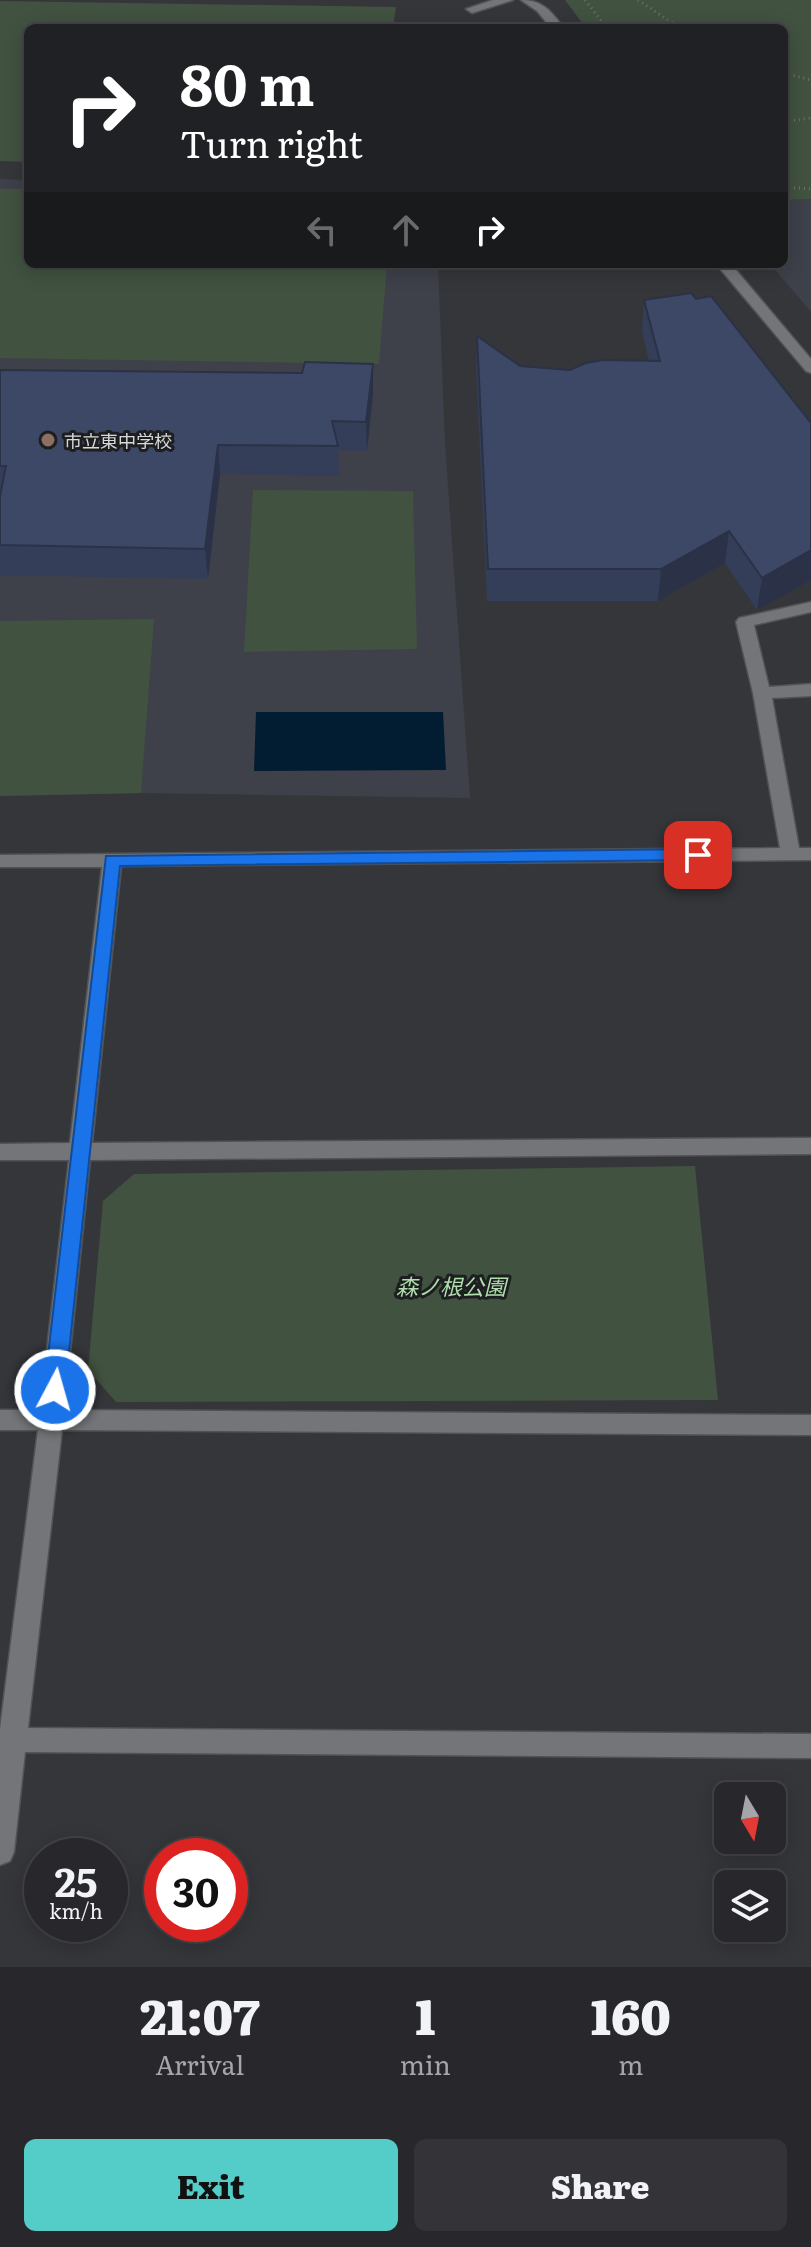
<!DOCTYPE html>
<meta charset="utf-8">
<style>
:root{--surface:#28282c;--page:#343438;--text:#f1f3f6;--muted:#a5a6a9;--line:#444448;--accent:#54cdc8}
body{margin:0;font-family:Literata,"Noto Sans JP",serif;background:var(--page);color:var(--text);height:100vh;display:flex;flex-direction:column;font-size:30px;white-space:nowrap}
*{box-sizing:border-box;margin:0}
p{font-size:26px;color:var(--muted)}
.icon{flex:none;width:44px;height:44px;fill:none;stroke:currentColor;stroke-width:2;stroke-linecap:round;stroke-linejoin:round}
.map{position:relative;height:1967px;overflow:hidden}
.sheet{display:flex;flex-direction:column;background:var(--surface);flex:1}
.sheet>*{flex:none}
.banner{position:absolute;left:24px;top:24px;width:764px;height:244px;border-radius:12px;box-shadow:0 4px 20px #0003,0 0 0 2px var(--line);background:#202124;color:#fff;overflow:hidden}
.needle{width:52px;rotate:170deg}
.buttons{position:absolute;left:714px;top:1782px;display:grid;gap:16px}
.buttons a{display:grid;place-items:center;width:72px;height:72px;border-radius:12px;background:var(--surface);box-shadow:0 4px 20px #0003,0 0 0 2px var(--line);font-size:40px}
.speed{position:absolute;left:24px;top:1838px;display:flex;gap:16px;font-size:40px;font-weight:700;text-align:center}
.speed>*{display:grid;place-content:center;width:104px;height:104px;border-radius:50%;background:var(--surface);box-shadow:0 4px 20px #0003,0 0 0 2px var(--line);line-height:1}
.speed small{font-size:20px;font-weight:400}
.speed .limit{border:12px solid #d22;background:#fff;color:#111}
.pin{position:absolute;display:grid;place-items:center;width:68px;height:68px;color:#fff;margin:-34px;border-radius:16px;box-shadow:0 4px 12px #0006}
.me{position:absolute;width:88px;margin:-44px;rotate:6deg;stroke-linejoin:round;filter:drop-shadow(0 0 6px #0008)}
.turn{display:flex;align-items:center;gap:28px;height:168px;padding:0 24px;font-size:36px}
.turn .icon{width:104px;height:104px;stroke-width:2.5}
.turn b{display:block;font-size:56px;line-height:68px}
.lanes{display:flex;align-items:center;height:76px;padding:0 24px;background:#0003;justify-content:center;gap:40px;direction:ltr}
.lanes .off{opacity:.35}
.eta{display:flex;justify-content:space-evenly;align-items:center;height:136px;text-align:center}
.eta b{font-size:48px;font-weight:800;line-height:56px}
.primary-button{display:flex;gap:16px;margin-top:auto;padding:16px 24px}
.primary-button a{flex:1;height:92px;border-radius:12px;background:var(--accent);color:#111;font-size:32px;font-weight:800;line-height:92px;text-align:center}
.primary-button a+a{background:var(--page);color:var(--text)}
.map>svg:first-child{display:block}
.built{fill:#3e414a}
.green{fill:#415240}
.water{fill:#021d32}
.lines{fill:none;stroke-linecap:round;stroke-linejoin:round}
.minor-casing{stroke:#515255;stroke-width:3}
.path{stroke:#6e6f72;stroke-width:3;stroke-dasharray:1 4;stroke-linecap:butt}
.minor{fill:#737579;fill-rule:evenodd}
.wall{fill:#343e58}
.shaded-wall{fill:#2b3247}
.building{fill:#3d4866;stroke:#2b3247;stroke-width:2}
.route{fill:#1a73e8;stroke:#114b97;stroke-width:2}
.education-dot{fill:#8d6e63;stroke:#1d1e1f;stroke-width:3}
.labels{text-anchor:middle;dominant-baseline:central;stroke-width:6;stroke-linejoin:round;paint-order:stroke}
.far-poi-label{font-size:18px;fill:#d7d8da;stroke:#1d1e1f;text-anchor:start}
.park-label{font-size:22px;font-style:italic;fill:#afddac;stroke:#1d1e1f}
</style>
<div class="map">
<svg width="811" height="1967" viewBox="0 0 811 1967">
<rect width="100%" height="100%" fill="#35363a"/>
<path class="built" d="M 0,179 L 28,180 L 28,264 L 438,264 L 445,443 L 470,798 L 141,793 L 0,796 Z
M 811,199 L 811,312 L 770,264 L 784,264 L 784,200 Z"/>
<path class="green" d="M 565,0 L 811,0 L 811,199 L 784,200 L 784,28 L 586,28 Z
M 0,1 L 396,7 L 393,28 L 28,28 L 28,162 L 0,161 Z
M 0,189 L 28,189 L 28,264 L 387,264 L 379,364 L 0,358 Z
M 253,490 L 413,491 L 417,649 L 244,652 Z
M 154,619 L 141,793 L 0,796 L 0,621 Z
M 695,1166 L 718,1400 L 116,1402 L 88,1370 L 103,1201 L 134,1174 Z"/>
<path class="water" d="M 256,712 L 443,712 L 446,770 L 254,771 Z"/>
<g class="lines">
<g class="minor-casing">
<path id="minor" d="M 493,0 L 513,0 L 472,13 L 466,9 Z
M 521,0 C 543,0 551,11 564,28 L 551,28 L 537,11 Z
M 716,264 L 731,264 L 811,359 L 811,373 L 806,371 Z
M 811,602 L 811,612 L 754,625 L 769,687 L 811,684 L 811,696 L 772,698 L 799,848 L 811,848 L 811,860 L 121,866 L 92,1143 L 811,1138 L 811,1154 L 90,1160 L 64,1410 L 811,1415 L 811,1435 L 62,1430 L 28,1728 L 811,1734 L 811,1758 L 25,1752 L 14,1852 L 10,1861 L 0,1865 L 0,1729 L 38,1430 L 0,1430 L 0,1410 L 40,1410 L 69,1160 L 0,1160 L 0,1144 L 70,1143 L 102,867 L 0,867 L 0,855 L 780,848 L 753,693 L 736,622 L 739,618 Z"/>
</g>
<path class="path" d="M 585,0 L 607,28
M 638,0 L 680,28
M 784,73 L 811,80
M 784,122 L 811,118
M 784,187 L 811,189"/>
<use href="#minor" class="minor"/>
</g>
<path class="wall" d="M 696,299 L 811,423 L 811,580 L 757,610 L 725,563 L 658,601 L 487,601 L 476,367 L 477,336 L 520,366 L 570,370 L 649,361 L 642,331 L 644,300 Z
M 0,370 L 373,393 L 367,451 L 338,450 L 339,476 L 220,474 L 208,579 L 0,575 Z"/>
<path class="shaded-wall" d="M 373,364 L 373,393 L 367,451 L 366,422 Z
M 218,445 L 220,474 L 208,579 L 205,549 Z
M 729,531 L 725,563 L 658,601 L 661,569 Z
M 811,550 L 811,580 L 757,610 L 762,578 Z"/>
<path class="building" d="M 691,293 L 696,299 L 711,296 L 811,423 L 811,550 L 762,578 L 729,531 L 661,569 L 488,569 L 477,336 L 520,366 L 570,370 L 586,363 L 603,360 L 660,361 L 644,300 Z
M 305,362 L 373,364 L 366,422 L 332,421 L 338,446 L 218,445 L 205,549 L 0,545 L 0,496 L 6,466 L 0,466 L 0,370 L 302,373 Z"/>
<path class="route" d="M 698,849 L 707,855 L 698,860 L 120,866 L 65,1390 L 62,1396 L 55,1399 L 47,1396 L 44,1390 L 106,856 Z"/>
<circle class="education-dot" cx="48" cy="440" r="8"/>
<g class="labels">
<g class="far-poi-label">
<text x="64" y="440">市立東中学校</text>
</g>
<g class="park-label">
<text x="451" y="1285">森ノ根公園</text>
</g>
</g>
</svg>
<div class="buttons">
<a><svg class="needle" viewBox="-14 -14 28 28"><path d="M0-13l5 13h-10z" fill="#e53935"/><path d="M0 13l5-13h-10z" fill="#a5a6a9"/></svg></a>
<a><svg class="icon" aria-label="layers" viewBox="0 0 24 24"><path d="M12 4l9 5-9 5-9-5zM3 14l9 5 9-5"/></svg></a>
</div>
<div class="speed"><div>25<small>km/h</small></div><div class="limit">30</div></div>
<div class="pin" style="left:698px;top:855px;background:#d93025"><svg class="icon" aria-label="arrive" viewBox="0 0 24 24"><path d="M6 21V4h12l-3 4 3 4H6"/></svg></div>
<svg class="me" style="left:55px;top:1390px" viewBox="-20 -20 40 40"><circle r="17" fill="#1a73e8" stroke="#fff" stroke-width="3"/><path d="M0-11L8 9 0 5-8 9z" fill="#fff"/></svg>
<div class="banner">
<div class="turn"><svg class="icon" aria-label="right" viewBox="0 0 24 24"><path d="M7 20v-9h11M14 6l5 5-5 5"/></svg><div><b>80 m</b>Turn right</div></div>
<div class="lanes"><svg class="icon off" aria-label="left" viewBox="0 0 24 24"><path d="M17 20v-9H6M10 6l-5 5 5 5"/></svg><svg class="icon off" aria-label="ahead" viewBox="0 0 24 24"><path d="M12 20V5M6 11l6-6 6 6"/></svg><svg class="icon" aria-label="right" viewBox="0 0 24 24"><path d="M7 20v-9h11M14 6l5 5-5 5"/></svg></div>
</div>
</div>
<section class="sheet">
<div class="eta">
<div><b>21:07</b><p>Arrival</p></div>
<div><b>1</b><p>min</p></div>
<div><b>160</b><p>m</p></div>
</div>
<div class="primary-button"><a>Exit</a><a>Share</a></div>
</section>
